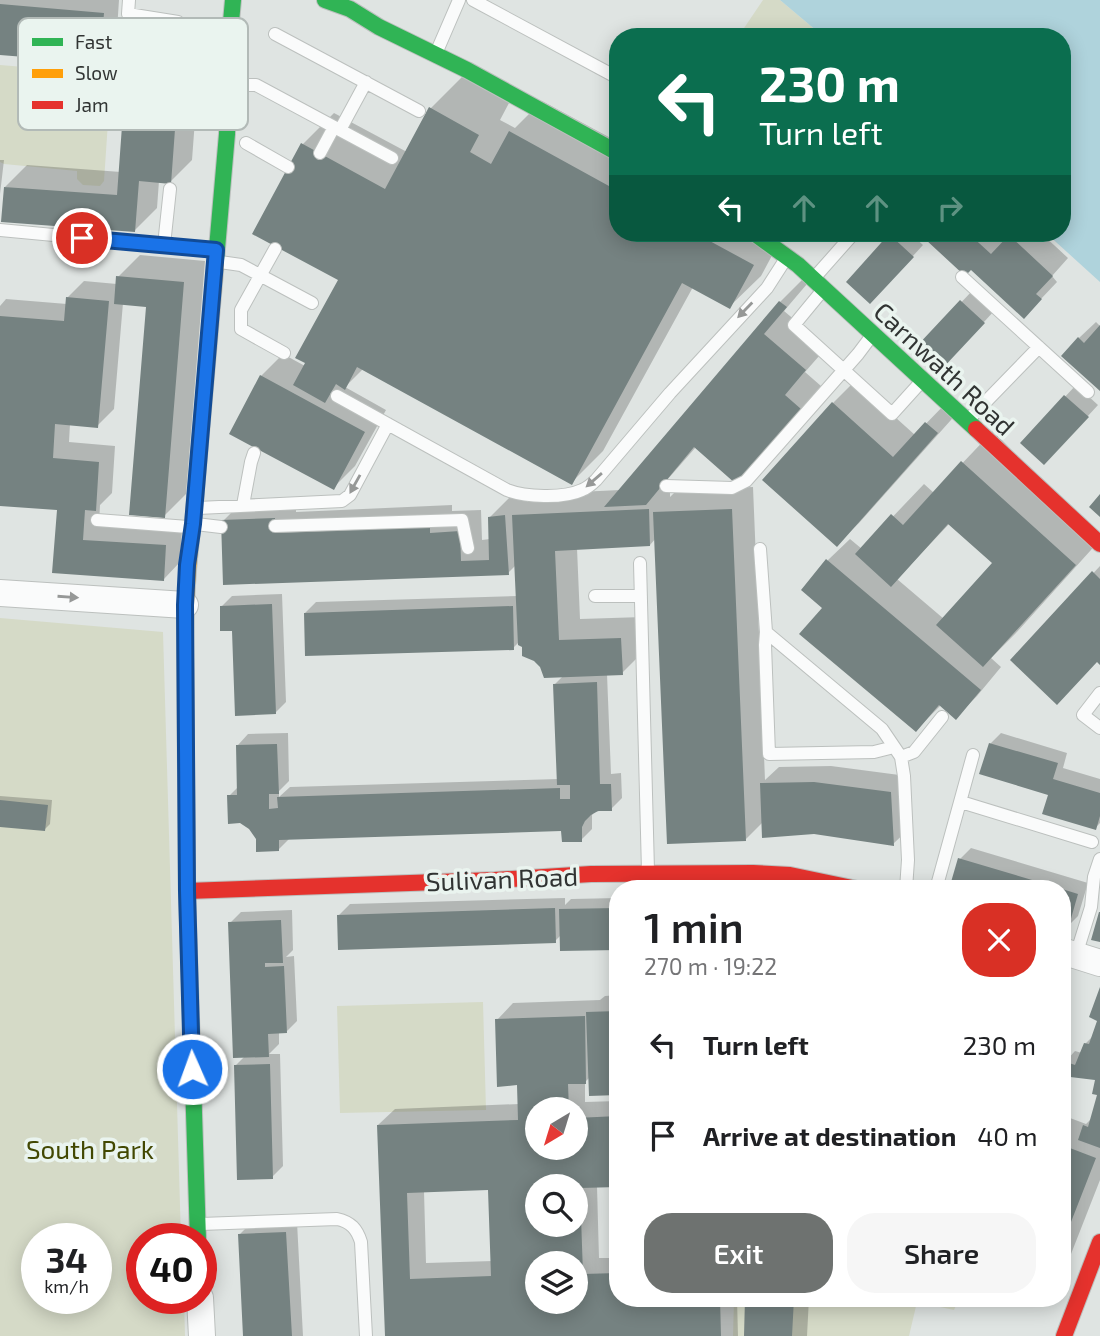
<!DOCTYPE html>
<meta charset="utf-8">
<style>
:root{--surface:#fff;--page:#f6f6f6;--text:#202124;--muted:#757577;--accent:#6e7270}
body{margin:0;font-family:"Exo 2",sans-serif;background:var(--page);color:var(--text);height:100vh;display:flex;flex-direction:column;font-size:26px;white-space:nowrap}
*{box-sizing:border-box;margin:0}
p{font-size:23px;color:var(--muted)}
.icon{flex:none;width:38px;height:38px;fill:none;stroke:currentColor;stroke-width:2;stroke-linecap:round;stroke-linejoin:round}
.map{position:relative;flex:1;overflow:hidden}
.sheet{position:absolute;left:609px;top:880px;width:462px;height:427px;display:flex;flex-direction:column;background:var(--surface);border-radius:28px;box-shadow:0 4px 18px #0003}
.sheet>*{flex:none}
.banner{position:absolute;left:609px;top:28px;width:462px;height:214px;border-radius:28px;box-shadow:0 4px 18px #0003;background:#0b6e4f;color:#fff;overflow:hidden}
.needle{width:46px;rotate:218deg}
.fabs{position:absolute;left:525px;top:1097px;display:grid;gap:14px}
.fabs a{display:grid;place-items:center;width:63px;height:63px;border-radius:50%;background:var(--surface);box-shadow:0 4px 18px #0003;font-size:35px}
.speed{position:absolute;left:21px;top:1223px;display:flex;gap:14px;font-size:35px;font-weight:700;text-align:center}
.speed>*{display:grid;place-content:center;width:91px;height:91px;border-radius:50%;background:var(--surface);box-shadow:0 4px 18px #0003;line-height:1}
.speed small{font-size:18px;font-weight:400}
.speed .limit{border:10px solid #d22;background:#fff;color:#111}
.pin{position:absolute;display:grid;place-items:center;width:60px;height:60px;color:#fff;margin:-30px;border:4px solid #fff;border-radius:50%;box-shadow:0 2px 7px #0007}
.me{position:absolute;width:77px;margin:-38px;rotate:358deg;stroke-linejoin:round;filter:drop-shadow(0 0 5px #0008)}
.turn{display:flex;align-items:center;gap:24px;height:147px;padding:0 35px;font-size:32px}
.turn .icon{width:91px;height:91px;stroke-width:2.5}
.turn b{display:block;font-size:49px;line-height:60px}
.lanes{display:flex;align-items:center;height:66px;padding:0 35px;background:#0003;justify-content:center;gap:35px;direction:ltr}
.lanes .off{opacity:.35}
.round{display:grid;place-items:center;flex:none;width:74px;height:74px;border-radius:28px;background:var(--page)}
.summary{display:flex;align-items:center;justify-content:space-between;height:119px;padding:0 35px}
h1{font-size:42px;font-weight:600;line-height:52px}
.button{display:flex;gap:14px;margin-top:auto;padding:14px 35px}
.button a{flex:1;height:80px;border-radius:28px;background:var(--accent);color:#fff;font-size:28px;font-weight:600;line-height:80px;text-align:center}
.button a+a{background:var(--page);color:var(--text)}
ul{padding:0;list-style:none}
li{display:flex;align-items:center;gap:21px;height:91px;padding:0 35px}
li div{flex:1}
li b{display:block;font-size:26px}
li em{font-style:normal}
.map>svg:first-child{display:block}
.green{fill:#d5dac7;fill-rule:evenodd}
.water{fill:#afd3dc}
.shadow{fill:#0003;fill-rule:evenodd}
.building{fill:#758281;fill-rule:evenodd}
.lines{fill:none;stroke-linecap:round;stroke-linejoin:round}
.lane-casing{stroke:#bcc0be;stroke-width:14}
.street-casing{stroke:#bcc0be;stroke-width:28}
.fast-casing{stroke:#bcc0be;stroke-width:18}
.slow-casing{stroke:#bcc0be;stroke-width:18}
.jam-casing{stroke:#bcc0be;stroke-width:18}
.lane{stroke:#fafbfb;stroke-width:12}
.street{stroke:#fafbfb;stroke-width:26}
.fast{stroke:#30b455;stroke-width:16}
.slow{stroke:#ff9f0a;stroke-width:16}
.jam{stroke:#e5322d;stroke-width:16}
.oneway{fill:#969897}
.route-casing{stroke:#114b97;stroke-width:18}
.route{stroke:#1a73e8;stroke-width:12}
.labels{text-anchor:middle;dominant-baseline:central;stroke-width:7;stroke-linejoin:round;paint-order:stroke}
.street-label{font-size:26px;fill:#313433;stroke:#eaf4ef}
.park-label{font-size:26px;fill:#424802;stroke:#eaf4ef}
.key{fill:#eaf4ef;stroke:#b2bab7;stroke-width:2}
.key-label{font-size:19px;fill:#313433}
</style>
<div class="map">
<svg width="1100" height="1336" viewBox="0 0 1100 1336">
<rect width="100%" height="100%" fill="#dfe4e2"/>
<path class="green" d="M 763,0 L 780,0 L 824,37 L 738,37 Z
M 0,65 L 96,73 C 93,99 90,103 108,122 L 104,181 L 100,186 L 83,185 L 77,179 L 77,171 L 4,164 L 0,162 Z
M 0,618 L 163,632 L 181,1239 L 142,1239 L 142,1298 L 184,1299 L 185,1336 L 0,1336 ZM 37,1239 L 96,1239 L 96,1298 L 37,1298 Z
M 483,1002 L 486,1110 L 340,1113 L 337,1006 Z
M 734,1299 L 959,1299 L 954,1310 L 917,1302 L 909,1336 L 733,1336 Z"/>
<path class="water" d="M 780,0 L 1100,0 L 1100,282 L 1046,233 L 1062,233 L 1062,37 L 824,37 Z"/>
<path class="shadow" d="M 0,0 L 119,0 L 116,45 L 99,62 L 0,53 Z
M 152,22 L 202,26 L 192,160 L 170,182 L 159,181 L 157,208 L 134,231 L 5,187 L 27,165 L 121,172 L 130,44 Z
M 462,77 L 509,103 L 500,120 L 515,128 L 542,101 L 618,142 L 618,233 L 784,233 L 761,276 L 729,307 L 693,287 L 603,451 L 571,483 L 363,369 L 345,387 L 386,410 L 355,466 L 333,488 L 261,376 L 283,354 L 305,366 L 340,280 L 303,144 L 334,113 L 407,152 L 431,108 Z
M 0,160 L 4,160 L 0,194 Z
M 893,233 L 910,233 L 923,245 L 881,291 L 848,282 Z
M 933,233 L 1002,233 L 1009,239 L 1014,233 L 1041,233 L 1068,258 L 1052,276 L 1057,282 L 1040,300 L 971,267 L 928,239 Z
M 140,255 L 205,261 L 186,494 L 164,516 L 148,306 L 123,303 L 114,409 L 97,426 L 70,424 L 69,442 L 115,446 L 112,493 L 100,505 L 99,524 L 182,529 L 180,562 L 164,579 L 54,571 L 58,508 L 0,505 L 0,306 L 6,299 L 67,304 L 67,298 L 84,281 L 117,284 L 118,277 Z
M 802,280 L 807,284 L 784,311 L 827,347 L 805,372 L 821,386 L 758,460 L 696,447 L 660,488 L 670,488 L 670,497 L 677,490 L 753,487 L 765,780 L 779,767 L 831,766 L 907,776 L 910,828 L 893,844 L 763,822 L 745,840 L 656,538 L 650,545 L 577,548 L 580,619 L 643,617 L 644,651 L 622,673 L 607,674 L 611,774 L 621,773 L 622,798 L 611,809 L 594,812 L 592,815 L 592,829 L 581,840 L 563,829 L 289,839 L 278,850 L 258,839 L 229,796 L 239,786 L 238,745 L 248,734 L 288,733 L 289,781 L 279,791 L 279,797 L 290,787 L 558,779 L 555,684 L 564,675 L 541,666 L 523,646 L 518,643 L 513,648 L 305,613 L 316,602 L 517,596 L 516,565 L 508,573 L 224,584 L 223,521 L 245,499 L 296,497 L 296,512 L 452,505 L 452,511 L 481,510 L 482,540 L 490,539 L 490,517 L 512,495 L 527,494 L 527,502 L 536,494 L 620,490 L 780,302 Z
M 972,291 L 994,311 L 952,357 L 919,347 Z
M 1096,322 L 1100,326 L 1100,388 L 1079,338 Z
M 855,381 L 915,435 L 948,401 L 959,411 L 859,523 L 837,544 L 833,403 Z
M 1076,385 L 1098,405 L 1055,452 L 1022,443 Z
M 993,431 L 1100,540 L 1015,634 L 991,658 L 1001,667 L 977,696 L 956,717 L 941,705 L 916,730 L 824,607 L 828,560 L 850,539 L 862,549 L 924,484 L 934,493 ZM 950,523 L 994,563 L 944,619 L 897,579 Z
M 1100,566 L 1100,663 L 1098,660 L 1012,660 Z
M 282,594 L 286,702 L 275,713 L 221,607 L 232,596 Z
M 1001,733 L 1067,753 L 1063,768 L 1100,779 L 1100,823 L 1095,828 L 1050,794 L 990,744 Z
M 0,796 L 52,800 L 50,824 L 45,829 L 0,825 Z
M 971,848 L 1088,883 L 1078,916 L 1067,927 L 1062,926 L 1062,889 L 951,889 L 960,859 Z
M 565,898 L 565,905 L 571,899 L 618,898 L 618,948 L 561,935 L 555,941 L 339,915 L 350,904 Z
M 292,910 L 293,950 L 286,957 L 294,956 L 297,1021 L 286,1032 L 279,1032 L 279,1044 L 269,1054 L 280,1054 L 283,1166 L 272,1177 L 235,1066 L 245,1056 L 230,923 L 241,912 Z
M 1100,991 L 1100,1180 L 1062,1277 L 1062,1115 L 1086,1124 L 1093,1117 L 1099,1094 L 1097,1078 L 1065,1062 L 1075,1051 L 1082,1053 L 1085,1044 L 1094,1035 L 1100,1020 Z
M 618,995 L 618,1094 L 590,1077 L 585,1082 L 585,1102 L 618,1101 L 618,1185 L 597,1186 L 599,1258 L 618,1258 L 618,1298 L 737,1298 L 738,1336 L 386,1336 L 378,1125 L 395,1109 L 519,1104 L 518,1083 L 497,1020 L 513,1003 L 600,1000 L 605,996 ZM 537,1110 L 576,1110 L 576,1148 L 537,1148 ZM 537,1186 L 576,1186 L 576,1225 L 537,1225 ZM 490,1188 L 493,1261 L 426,1263 L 424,1191 ZM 537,1264 L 576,1264 L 576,1302 L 537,1302 Z
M 297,1222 L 303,1336 L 245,1336 L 239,1235 L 250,1224 Z
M 747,1298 L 809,1298 L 807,1336 L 745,1336 Z
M 1029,1298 L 1043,1298 L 1039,1302 Z"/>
<path class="building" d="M 0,4 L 104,13 L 100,63 L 0,55 Z
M 128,43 L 181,47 L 171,184 L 139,181 L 135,232 L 1,222 L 4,187 L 117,195 Z
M 429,107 L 479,135 L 470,152 L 491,164 L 509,131 L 618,191 L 618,233 L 695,233 L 754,265 L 730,309 L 682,283 L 572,485 L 357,367 L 345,390 L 336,384 L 325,403 L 293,385 L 305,363 L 295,358 L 338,280 L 252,234 L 301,143 L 385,189 Z
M 931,233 L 968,233 L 991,254 L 1009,235 L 1053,276 L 1036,294 L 1042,299 L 1024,319 L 971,270 L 965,276 L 925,239 Z
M 889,234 L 914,257 L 870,304 L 846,282 Z
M 116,276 L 184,282 L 165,518 L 129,515 L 146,307 L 114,304 Z
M 66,297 L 109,301 L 98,428 L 55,424 L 53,458 L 99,462 L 96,511 L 85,510 L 83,540 L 166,545 L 164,581 L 52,573 L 57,510 L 0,506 L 0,316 L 64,321 Z
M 960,300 L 985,323 L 941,370 L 916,347 Z
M 779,301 L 787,307 L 764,334 L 806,370 L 785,395 L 801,409 L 736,484 L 694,447 L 646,505 L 604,507 Z
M 1100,325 L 1100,391 L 1061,356 L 1078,337 L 1084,343 Z
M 260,375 L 365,432 L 334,490 L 229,434 Z
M 1064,395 L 1089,417 L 1044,465 L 1020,443 Z
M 832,402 L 893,457 L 925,422 L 938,433 L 837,547 L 762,480 Z
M 961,461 L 1076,565 L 983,667 L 936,625 L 992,563 L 948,524 L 891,587 L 855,554 L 891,514 L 903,525 Z
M 1100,494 L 1100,517 L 1089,507 Z
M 649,509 L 650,546 L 555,551 L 559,640 L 621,638 L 623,675 L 544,678 L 540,667 L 534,661 L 522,656 L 522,647 L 518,645 L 512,515 Z
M 732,509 L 746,841 L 667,844 L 653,512 Z
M 505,515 L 509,575 L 223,585 L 221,520 L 275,518 L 275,533 L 430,527 L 430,533 L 460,531 L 461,561 L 489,560 L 488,517 Z
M 826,559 L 981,690 L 956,720 L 939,705 L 916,732 L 799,634 L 822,608 L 801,590 Z
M 1092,571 L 1100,579 L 1100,665 L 1097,662 L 1057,705 L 1010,660 Z
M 272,604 L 276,714 L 235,716 L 232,631 L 220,631 L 220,606 Z
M 513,606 L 514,650 L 305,656 L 304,613 Z
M 597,682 L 600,784 L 611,784 L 612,811 L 598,811 L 591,815 L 585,821 L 582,827 L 582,842 L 562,842 L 561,831 L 279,840 L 279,851 L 256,852 L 256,839 L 249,829 L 240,823 L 228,824 L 227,795 L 237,795 L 236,745 L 277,744 L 279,794 L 269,794 L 269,809 L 278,808 L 277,797 L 560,788 L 560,799 L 570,799 L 570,785 L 557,785 L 553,684 Z
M 989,743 L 1058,763 L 1053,779 L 1100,793 L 1100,816 L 1096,830 L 1042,814 L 1048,795 L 979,774 Z
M 814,782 L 891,792 L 894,846 L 814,834 L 762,838 L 760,783 Z
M 0,800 L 48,805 L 45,831 L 0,827 Z
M 958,858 L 1059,888 L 1059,889 L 949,889 Z
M 1062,889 L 1078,894 L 1068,929 L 1062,927 Z
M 555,908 L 556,943 L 338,950 L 337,915 Z
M 618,908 L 618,950 L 560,951 L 559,909 Z
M 1099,912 L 1100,912 L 1100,942 L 1091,940 Z
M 281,920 L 283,963 L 265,963 L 265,967 L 284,966 L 287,1033 L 268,1034 L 269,1057 L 233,1058 L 228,922 Z
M 1100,987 L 1100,1148 L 1078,1140 L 1083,1125 L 1088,1127 L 1097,1095 L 1092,1094 L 1095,1080 L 1062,1076 L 1063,1061 L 1075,1065 L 1084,1043 L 1089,1044 L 1097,1021 L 1089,1017 Z
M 618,1011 L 618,1095 L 589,1096 L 586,1012 Z
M 585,1016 L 586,1084 L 568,1084 L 569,1110 L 537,1110 L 537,1148 L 576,1148 L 576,1118 L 618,1116 L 618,1187 L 580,1188 L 583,1274 L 618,1273 L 618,1298 L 720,1298 L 721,1336 L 385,1336 L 377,1125 L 518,1120 L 517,1085 L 497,1087 L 495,1019 ZM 537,1186 L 576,1186 L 576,1225 L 537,1225 ZM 488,1190 L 491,1276 L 410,1279 L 407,1193 ZM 537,1264 L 576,1264 L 576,1302 L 537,1302 Z
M 270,1064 L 273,1179 L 237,1180 L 234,1065 Z
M 1062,1145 L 1096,1158 L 1062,1245 Z
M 286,1232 L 292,1336 L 243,1336 L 238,1234 Z
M 745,1298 L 794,1298 L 792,1336 L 744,1336 Z"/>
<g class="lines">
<g class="lane-casing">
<path id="lane" d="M 129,0 L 128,14 L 178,22
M 473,0 L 618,78
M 275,34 L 419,111
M 437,51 L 459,0
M 233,85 L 256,85 L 392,158
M 340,130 L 366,82
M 246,143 L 288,167
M 320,153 L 334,127
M 0,230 L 213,250
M 164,245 L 170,189
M 275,249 L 241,310 L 241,329 L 284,353
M 220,262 L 241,265 L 312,303
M 815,277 L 854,233
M 962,277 L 1088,392
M 822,291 L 794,325 L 892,414 L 920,383
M 337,396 L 507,490 C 525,497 563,499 582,490 C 587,488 592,484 596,480 L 670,393 L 767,288 L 785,260
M 969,419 L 1039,347
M 666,486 L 732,488 L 746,481 L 858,354 L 870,338
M 243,505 L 251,462 L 254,453
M 198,508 L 342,501 L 350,495 L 388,424
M 97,520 L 188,527
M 196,524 L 221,527
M 275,526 L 462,520 L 468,548
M 760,549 L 766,632 L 882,729 L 901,757 L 904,776 L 908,860 L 906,889
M 640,563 L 648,871
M 595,596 L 641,596
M 766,632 L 765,645 L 769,754 L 874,752 L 894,747
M 1100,693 L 1083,715 L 1100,728
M 901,757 L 914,752 L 942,717
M 961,802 L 1092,842
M 936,889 L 973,755
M 1076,955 L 1091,907 L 1094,877 L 1100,859
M 201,1224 L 337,1219 C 351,1222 357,1229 361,1242 L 366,1336"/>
</g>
<g class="street-casing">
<path id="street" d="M 0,593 L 185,605
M 1062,951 L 1100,963
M 200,1298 L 202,1336"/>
</g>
<g class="fast-casing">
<path id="fast" d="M 325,0 L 350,9 L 379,27 L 467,70 L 618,153
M 754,233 L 798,265 L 976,429
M 216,260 L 227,134 L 230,33 L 233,0
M 185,652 L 187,891 L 198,1239"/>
</g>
<g class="slow-casing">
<path id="slow" d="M 185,652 C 185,609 187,567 193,524 L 216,260"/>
</g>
<g class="jam-casing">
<path id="jam" d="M 976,429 L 1100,544
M 187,891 L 495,880 L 591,874 L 753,873 L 790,875 L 857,889
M 1064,1336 L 1100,1242"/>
</g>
<use href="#lane" class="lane"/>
<use href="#street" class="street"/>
<use href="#fast" class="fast"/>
<use href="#slow" class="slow"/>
<use href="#jam" class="jam"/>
</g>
<defs><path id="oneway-solid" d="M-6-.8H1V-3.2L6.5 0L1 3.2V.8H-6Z" transform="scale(1.75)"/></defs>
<g class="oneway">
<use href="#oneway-solid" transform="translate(745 310) rotate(134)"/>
<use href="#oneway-solid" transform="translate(594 480) rotate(139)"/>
<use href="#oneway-solid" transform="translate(355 484) rotate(119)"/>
<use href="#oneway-solid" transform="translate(68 597) rotate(4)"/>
</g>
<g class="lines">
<g class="route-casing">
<path id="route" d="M 82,238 L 216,250 L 193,524 L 187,565 L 185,605 L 187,891 L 192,1069"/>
</g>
<use href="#route" class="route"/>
</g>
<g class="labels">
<g class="street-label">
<text transform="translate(945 368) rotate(43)">Carnwath Road</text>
<text transform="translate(502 878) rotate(-2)">Sulivan Road</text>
</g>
<g class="park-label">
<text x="90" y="1148">South Park</text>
</g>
</g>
<rect x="18" y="18" width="230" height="112" rx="10" class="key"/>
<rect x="32" y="38" width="31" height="8" fill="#30b455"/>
<rect x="32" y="69" width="31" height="9" fill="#ff9f0a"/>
<rect x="32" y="101" width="31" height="8" fill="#e5322d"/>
<g class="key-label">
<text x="75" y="49">Fast</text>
<text x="75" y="80">Slow</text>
<text x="75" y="112">Jam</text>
</g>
</svg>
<div class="fabs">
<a><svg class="needle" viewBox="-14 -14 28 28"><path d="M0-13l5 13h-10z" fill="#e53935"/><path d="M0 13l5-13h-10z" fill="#757577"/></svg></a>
<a><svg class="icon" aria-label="search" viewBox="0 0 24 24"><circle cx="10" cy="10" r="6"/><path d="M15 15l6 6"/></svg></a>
<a><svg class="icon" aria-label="layers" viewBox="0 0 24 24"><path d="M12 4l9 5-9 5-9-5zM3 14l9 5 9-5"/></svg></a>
</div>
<div class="speed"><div>34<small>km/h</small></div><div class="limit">40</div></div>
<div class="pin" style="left:82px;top:238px;background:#d93025"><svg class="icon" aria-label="arrive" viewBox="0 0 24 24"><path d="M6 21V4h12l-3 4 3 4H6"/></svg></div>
<svg class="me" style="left:192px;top:1069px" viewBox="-20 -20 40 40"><circle r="17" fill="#1a73e8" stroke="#fff" stroke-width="3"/><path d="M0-11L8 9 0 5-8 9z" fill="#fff"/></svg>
<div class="banner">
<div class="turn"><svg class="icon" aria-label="left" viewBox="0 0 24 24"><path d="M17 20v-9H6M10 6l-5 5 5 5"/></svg><div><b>230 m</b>Turn left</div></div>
<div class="lanes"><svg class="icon" aria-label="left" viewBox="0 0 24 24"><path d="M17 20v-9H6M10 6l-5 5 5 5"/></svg><svg class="icon off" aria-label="ahead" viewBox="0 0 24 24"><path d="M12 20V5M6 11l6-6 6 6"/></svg><svg class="icon off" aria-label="ahead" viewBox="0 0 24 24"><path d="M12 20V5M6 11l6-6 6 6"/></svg><svg class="icon off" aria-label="right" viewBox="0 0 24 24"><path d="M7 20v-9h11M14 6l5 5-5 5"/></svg></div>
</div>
<section class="sheet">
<div class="summary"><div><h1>1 min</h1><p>270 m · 19:22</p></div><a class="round" style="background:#d93025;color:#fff"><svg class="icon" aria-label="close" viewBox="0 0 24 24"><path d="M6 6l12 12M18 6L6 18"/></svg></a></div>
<ul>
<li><svg class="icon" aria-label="left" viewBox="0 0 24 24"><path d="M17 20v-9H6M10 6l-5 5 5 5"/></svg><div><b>Turn left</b></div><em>230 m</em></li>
<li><svg class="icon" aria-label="arrive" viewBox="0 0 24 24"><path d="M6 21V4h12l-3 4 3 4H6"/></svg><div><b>Arrive at destination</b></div><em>40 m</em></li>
</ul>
<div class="button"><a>Exit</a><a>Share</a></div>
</section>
</div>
